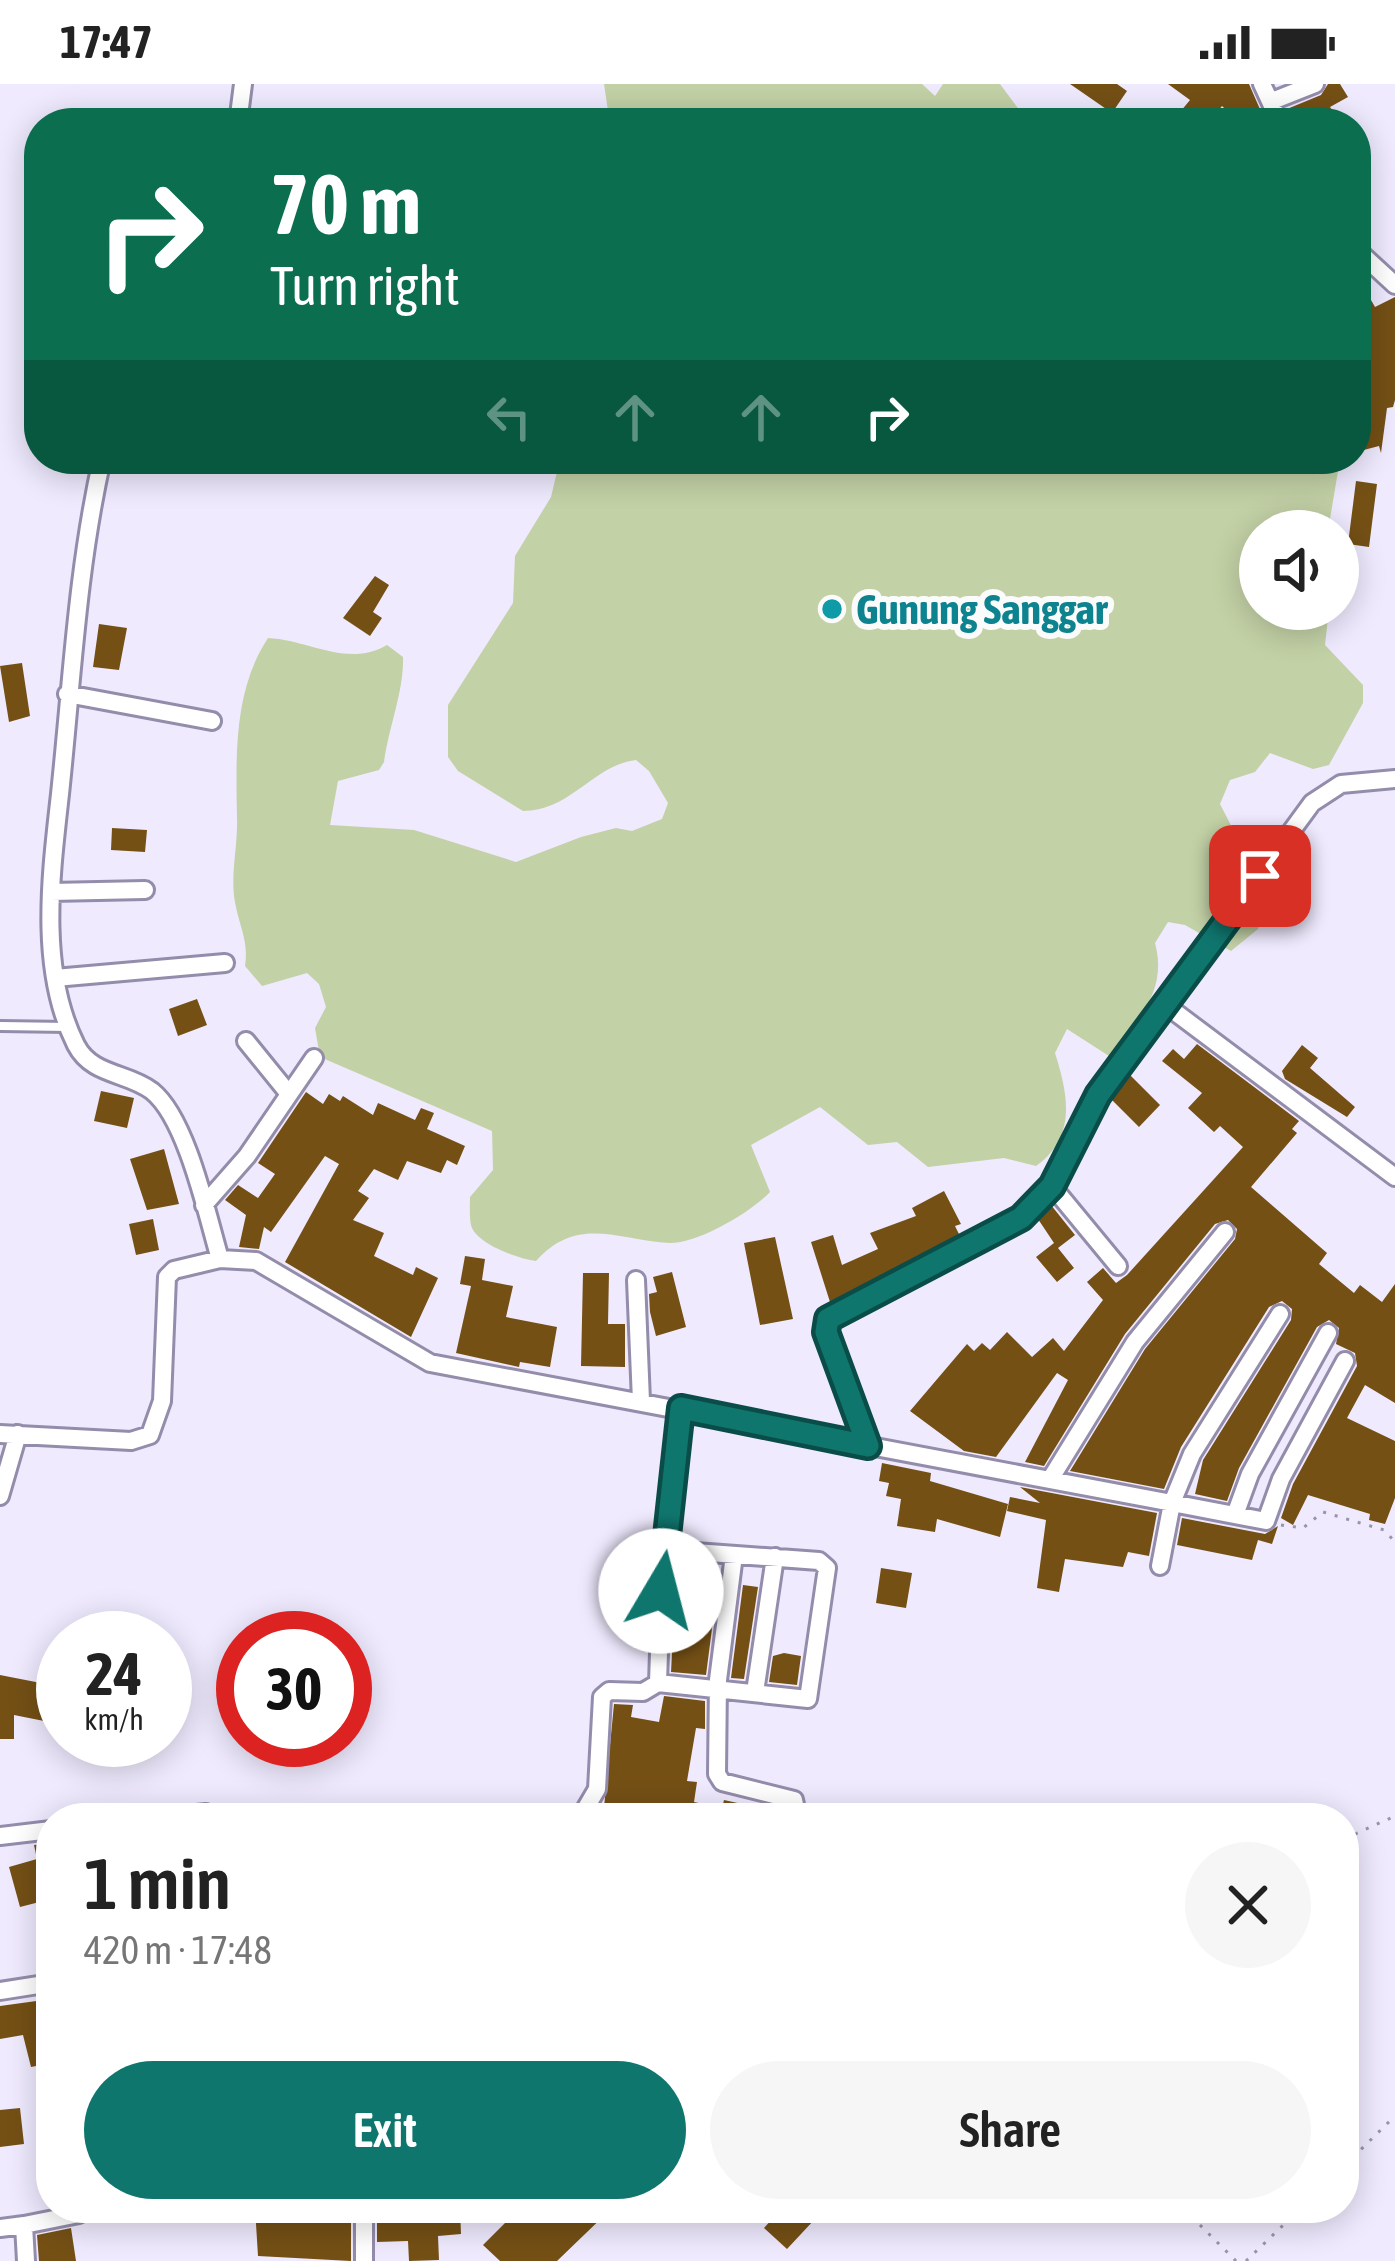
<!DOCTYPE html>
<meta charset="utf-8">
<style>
:root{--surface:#fff;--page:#f6f6f6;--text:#222;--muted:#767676;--accent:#0f766e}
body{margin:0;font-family:"Asap Condensed",sans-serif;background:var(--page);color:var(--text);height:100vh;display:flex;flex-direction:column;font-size:45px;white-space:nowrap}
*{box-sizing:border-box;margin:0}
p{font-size:39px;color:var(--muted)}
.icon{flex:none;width:66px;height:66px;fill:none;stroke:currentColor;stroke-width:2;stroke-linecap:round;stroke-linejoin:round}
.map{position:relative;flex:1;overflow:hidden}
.panel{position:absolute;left:36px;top:1719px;width:1323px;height:420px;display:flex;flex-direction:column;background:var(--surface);border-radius:48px;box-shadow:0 6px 30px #0003}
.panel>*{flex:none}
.hud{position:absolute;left:24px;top:24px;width:1347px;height:366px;border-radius:48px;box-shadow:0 6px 30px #0003;background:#0b6e4f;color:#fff;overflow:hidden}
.fabs{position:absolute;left:1239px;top:426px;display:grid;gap:24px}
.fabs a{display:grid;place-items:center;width:120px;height:120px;border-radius:50%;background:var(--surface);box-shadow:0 6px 30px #0003;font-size:60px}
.speed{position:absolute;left:36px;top:1527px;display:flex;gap:24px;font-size:60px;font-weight:700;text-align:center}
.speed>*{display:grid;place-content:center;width:156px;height:156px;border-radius:50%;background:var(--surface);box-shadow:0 6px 30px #0003;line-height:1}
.speed small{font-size:30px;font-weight:400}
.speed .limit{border:18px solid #d22;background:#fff;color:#111}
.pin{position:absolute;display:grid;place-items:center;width:102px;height:102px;color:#fff;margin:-51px;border-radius:24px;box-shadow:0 6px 18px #0006}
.me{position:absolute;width:132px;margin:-66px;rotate:8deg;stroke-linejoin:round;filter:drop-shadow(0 0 9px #0008)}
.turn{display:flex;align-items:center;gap:42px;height:252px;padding:0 48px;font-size:54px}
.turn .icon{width:156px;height:156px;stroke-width:2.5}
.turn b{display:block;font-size:84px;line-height:102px}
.lanes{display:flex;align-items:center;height:114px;padding:0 48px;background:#0003;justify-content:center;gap:60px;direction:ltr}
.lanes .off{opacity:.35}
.round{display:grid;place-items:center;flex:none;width:126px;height:126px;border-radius:63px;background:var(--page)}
.headline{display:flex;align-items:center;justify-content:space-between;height:204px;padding:0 48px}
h1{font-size:72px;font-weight:600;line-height:90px}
.cta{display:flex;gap:24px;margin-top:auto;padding:24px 48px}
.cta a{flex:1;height:138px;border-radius:72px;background:var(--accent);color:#fff;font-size:48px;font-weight:600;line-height:138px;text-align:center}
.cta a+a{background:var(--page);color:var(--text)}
.status{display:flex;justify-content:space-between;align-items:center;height:84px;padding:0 60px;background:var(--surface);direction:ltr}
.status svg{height:33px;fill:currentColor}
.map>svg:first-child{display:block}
.green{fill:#c3d1a6}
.building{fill:#745015}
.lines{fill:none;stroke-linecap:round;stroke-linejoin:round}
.service-casing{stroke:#948cab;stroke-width:14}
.minor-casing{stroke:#948cab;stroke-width:22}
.path{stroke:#9995a5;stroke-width:3;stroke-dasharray:3 9;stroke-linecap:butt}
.service{stroke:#fff;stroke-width:8}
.minor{stroke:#fff;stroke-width:16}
.route-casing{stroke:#0a4d48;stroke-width:30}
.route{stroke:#0f766e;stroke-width:21}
.culture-dot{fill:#0f9aa8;stroke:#fbfbfb;stroke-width:4.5}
.labels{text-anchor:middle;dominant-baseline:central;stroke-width:12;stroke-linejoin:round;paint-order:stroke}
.culture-label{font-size:42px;font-weight:bold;fill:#0d838f;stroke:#fbfbfb;text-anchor:start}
</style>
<div class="status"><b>17:47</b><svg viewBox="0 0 49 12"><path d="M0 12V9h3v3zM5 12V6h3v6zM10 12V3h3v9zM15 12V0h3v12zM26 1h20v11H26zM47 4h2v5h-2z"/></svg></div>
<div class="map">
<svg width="1395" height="2177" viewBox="0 0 1395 2177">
<rect width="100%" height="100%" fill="#efeafe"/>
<path class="green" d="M 604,0 L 922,0 L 935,12 L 943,0 L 1000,0 L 1029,39 L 621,39 L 608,27 Z
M 560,375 L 1340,375 L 1328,447 L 1260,447 L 1260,525 L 1329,525 L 1325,561 L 1363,601 L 1363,619 L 1329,681 L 1313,685 L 1270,669 L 1255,688 L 1230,696 L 1220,720 L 1240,759 L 1252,769 L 1240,800 L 1262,829 L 1258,845 L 1231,867 L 1185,841 L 1168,838 L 1155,859 C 1168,908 1138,935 1109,972 L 1067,945 L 1055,969 C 1069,1013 1076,1053 1036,1082 L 1004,1074 L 928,1083 L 897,1058 L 868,1061 L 820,1023 L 751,1061 L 770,1108 C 751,1128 699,1159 670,1159 C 620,1157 578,1130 536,1177 C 519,1175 480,1161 472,1144 C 469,1137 470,1121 470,1113 L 493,1086 L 492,1047 L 320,973 L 315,944 L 326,923 L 319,900 L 307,889 L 262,902 L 245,882 C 249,857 239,842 235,818 C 230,792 238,762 237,734 C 236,674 233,607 268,554 C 309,556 348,584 387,561 L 403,573 C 404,607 389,642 384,678 L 379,686 L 338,697 L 330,741 L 414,746 L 516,778 L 581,753 L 616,744 L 632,747 L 662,735 L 668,719 L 649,687 L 636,676 C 593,681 571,727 523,727 L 458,687 L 448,673 L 448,621 L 513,519 L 515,472 L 551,413 Z"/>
<path class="building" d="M 1070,0 L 1117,0 L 1127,7 L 1112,29 Z
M 1168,0 L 1249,0 L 1266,39 L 1240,39 L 1222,22 L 1208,39 L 1171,39 L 1190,16 Z
M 1328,0 L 1340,0 L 1348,13 L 1330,23 L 1340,39 L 1293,39 L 1287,25 L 1321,11 Z
M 1356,190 L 1375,223 L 1395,213 L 1395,316 L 1393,323 L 1387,324 L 1381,369 L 1379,362 L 1356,368 L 1356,334 L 1370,330 L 1356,278 Z
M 1356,397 L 1377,400 L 1369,463 L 1348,460 Z
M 375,492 L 389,501 L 373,528 L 382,534 L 370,552 L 343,534 Z
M 99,540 L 127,544 L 119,586 L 93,583 Z
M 22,579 L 30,632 L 9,638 L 0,582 Z
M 112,744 L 147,746 L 145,768 L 111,766 Z
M 197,915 L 207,941 L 178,952 L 169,925 Z
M 1197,960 L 1299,1037 L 1292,1045 L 1297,1049 L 1251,1103 L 1327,1169 L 1319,1180 L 1354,1209 L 1360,1201 L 1382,1218 L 1395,1200 L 1395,1319 L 1365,1301 L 1347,1334 L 1395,1357 L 1395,1414 L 1385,1440 L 1369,1436 L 1370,1430 L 1308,1411 L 1293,1441 L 1281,1434 L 1293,1400 L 1357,1282 L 1355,1269 L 1336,1260 L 1339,1244 L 1329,1236 L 1317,1243 L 1239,1384 L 1227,1417 L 1195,1410 L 1203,1376 L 1291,1236 L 1292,1225 L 1282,1217 L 1269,1223 L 1181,1363 L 1164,1405 L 1070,1387 L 1145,1265 L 1235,1155 L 1237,1145 L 1228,1136 L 1215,1140 L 1125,1250 L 1044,1382 L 1025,1378 L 1068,1296 L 1057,1289 L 996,1373 L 964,1367 L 910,1327 L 967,1260 L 974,1267 L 982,1259 L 990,1266 L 1007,1248 L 1032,1273 L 1053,1254 L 1064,1267 L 1103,1216 L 1087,1198 L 1103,1184 L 1116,1199 L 1127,1191 L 1243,1063 L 1220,1042 L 1214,1048 L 1188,1024 L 1202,1009 L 1162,977 L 1173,965 L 1184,975 Z
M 1302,961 L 1318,974 L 1310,984 L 1355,1023 L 1347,1033 L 1285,995 L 1282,987 Z
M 1129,990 L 1160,1021 L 1139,1043 L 1111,1015 Z
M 101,1007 L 134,1014 L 127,1044 L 94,1037 Z
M 306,1008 L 323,1020 L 329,1010 L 340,1017 L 343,1012 L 373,1031 L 378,1019 L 415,1036 L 421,1024 L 434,1029 L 427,1045 L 465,1062 L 457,1081 L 447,1076 L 441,1089 L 407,1077 L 398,1096 L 374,1085 L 358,1107 L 369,1114 L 353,1136 L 384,1149 L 374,1172 L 413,1191 L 416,1183 L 438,1194 L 411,1253 L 285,1178 L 339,1080 L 325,1072 L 271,1148 L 264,1143 L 259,1165 L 239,1163 L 246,1131 L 225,1116 L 238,1101 L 258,1114 L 275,1090 L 258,1079 Z
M 164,1065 L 179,1120 L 147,1126 L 130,1075 Z
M 944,1107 L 961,1140 L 955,1142 L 960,1152 L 830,1218 L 811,1158 L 833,1151 L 842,1181 L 878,1165 L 870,1149 L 916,1132 L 912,1124 Z
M 1051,1121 L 1075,1151 L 1058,1164 L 1074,1184 L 1057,1198 L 1036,1173 L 1054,1159 L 1038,1135 Z
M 153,1135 L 159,1166 L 136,1171 L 129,1140 Z
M 775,1153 L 793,1235 L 760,1241 L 744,1159 Z
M 465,1172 L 485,1175 L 482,1196 L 513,1202 L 506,1233 L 557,1243 L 550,1283 L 520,1278 L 519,1283 L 456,1269 L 471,1202 L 460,1200 Z
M 672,1188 L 686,1243 L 656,1252 L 650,1228 L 649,1210 L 657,1208 L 653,1193 Z
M 583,1189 L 609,1189 L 608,1240 L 625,1240 L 625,1283 L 581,1282 Z
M 882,1379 L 931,1389 L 930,1397 L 1008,1420 L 1000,1453 L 937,1435 L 935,1448 L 897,1442 L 901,1415 L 886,1412 L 889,1399 L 879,1397 Z
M 1020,1403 L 1157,1429 L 1149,1472 L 1128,1468 L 1123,1483 L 1065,1475 L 1059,1508 L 1037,1504 L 1046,1436 L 1007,1427 L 1010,1413 L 1040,1419 Z
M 1182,1434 L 1265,1450 L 1278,1442 L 1272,1460 L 1258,1456 L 1252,1476 L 1177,1461 Z
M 677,1479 L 704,1481 L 698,1536 L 713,1537 L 706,1591 L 671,1588 Z
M 881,1484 L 912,1489 L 906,1524 L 876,1519 Z
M 743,1501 L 758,1503 L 744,1595 L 731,1594 Z
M 784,1569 L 801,1572 L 797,1601 L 769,1598 L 773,1572 Z
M 0,1591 L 51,1601 L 44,1637 L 14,1631 L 14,1655 L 0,1655 Z
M 664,1612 L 705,1617 L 705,1645 L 696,1644 L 687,1697 L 697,1698 L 694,1718 L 722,1724 L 724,1716 L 742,1720 L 740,1734 L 603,1734 L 614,1620 L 633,1621 L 631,1633 L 659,1638 Z
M 51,1759 L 51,1815 L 20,1823 L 9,1783 L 37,1775 L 34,1761 Z
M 51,1915 L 51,1950 L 40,1952 L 46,1980 L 31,1983 L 23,1951 L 0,1955 L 0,1922 Z
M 20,2024 L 24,2060 L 0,2063 L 0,2026 Z
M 255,2124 L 351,2124 L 351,2177 L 258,2172 Z
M 377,2124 L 460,2124 L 461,2150 L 438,2152 L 439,2176 L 409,2177 L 408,2157 L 377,2158 Z
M 520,2124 L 612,2124 L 557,2177 L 500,2177 L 483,2161 Z
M 782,2124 L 803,2124 L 815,2135 L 787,2165 L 764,2144 Z
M 71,2144 L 76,2177 L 39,2177 L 37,2151 Z"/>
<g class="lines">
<g class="service-casing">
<path id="service" d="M 0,942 L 68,943"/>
</g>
<g class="minor-casing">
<path id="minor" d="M 1262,0 L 1280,39
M 1272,17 L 1315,0
M 238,39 L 243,0
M 1356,165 L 1395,201
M 102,375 C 77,486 72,597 60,710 C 51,791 38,885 76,961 C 92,992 127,988 152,1007 C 187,1035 207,1131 220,1175
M 67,610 L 212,637
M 51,808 L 145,806
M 55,894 L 225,879
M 1163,919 L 1395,1093
M 246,957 L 289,1010
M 1052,1102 L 1118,1182
M 204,1121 L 247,1072 L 314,974
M 636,1196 L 641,1317
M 1280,1230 L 1192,1370 L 1172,1419 L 1266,1437 L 1281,1395 L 1345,1277
M 0,1350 L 131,1357 L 150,1351 L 162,1317 L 167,1193 L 174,1186 L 220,1175 L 256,1177 L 430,1279 L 1172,1419 L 1160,1482
M 868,1362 L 826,1248 L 828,1235 L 1021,1134 L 1052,1102 L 1098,1011 L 1312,719 L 1341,700 L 1395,695
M 1051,1394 L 1135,1258 L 1225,1148
M 0,1412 L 18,1350
M 1235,1431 L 1250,1390 L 1328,1249
M 734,1471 L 718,1596 L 717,1690 L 722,1698 L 794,1716 L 798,1734
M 658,1599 L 808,1615 L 827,1484 L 819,1477 L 668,1466
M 755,1608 L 775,1473
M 159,1734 L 206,1729 L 214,1734
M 543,1734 L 583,1734
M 580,1734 L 597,1705 L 602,1613 L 609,1607 L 643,1608 L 658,1599 L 661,1507 L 681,1324
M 0,1752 L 51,1746
M 0,1907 L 51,1899
M 24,2141 L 79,2130
M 0,2144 L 24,2141 L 26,2177
M 364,2177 L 364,2124"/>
</g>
<path class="path" d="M 1281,1441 L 1303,1444 L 1323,1428 L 1384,1446 L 1395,1458
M 1344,1755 L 1395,1732
M 1344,2082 L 1395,2032
M 1183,2124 L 1236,2177
M 1246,2177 L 1301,2124"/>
<use href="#service" class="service"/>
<use href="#minor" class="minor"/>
</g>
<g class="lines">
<g class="route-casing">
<path id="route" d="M 661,1507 L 681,1324 L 868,1362 L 826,1248 L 828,1235 L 1021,1134 L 1052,1102 L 1098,1011 L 1260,792"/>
</g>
<use href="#route" class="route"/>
</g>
<circle class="culture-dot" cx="832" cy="525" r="12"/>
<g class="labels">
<g class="culture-label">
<text x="856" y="525">Gunung Sanggar</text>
</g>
</g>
</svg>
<div class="fabs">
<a><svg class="icon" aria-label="sound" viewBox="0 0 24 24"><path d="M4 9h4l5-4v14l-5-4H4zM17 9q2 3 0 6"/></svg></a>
</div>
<div class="speed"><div>24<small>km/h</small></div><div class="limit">30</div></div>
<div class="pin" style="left:1260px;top:792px;background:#d93025"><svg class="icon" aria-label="arrive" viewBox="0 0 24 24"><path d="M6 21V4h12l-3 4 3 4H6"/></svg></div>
<svg class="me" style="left:661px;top:1507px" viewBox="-20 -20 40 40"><circle r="19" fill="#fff"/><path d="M0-13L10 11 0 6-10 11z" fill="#0f766e"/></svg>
<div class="hud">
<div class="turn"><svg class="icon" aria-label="right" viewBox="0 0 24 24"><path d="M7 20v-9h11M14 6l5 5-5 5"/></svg><div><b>70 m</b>Turn right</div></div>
<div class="lanes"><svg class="icon off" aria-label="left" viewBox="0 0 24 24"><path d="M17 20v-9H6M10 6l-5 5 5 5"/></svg><svg class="icon off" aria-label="ahead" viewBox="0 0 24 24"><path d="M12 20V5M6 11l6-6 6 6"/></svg><svg class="icon off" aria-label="ahead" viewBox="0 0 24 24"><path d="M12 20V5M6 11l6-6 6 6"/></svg><svg class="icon" aria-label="right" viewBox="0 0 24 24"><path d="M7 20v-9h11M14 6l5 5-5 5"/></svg></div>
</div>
<section class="panel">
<div class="headline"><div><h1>1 min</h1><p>420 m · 17:48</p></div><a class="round"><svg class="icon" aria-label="close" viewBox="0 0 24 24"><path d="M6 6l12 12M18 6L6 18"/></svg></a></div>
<div class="cta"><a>Exit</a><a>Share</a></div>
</section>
</div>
